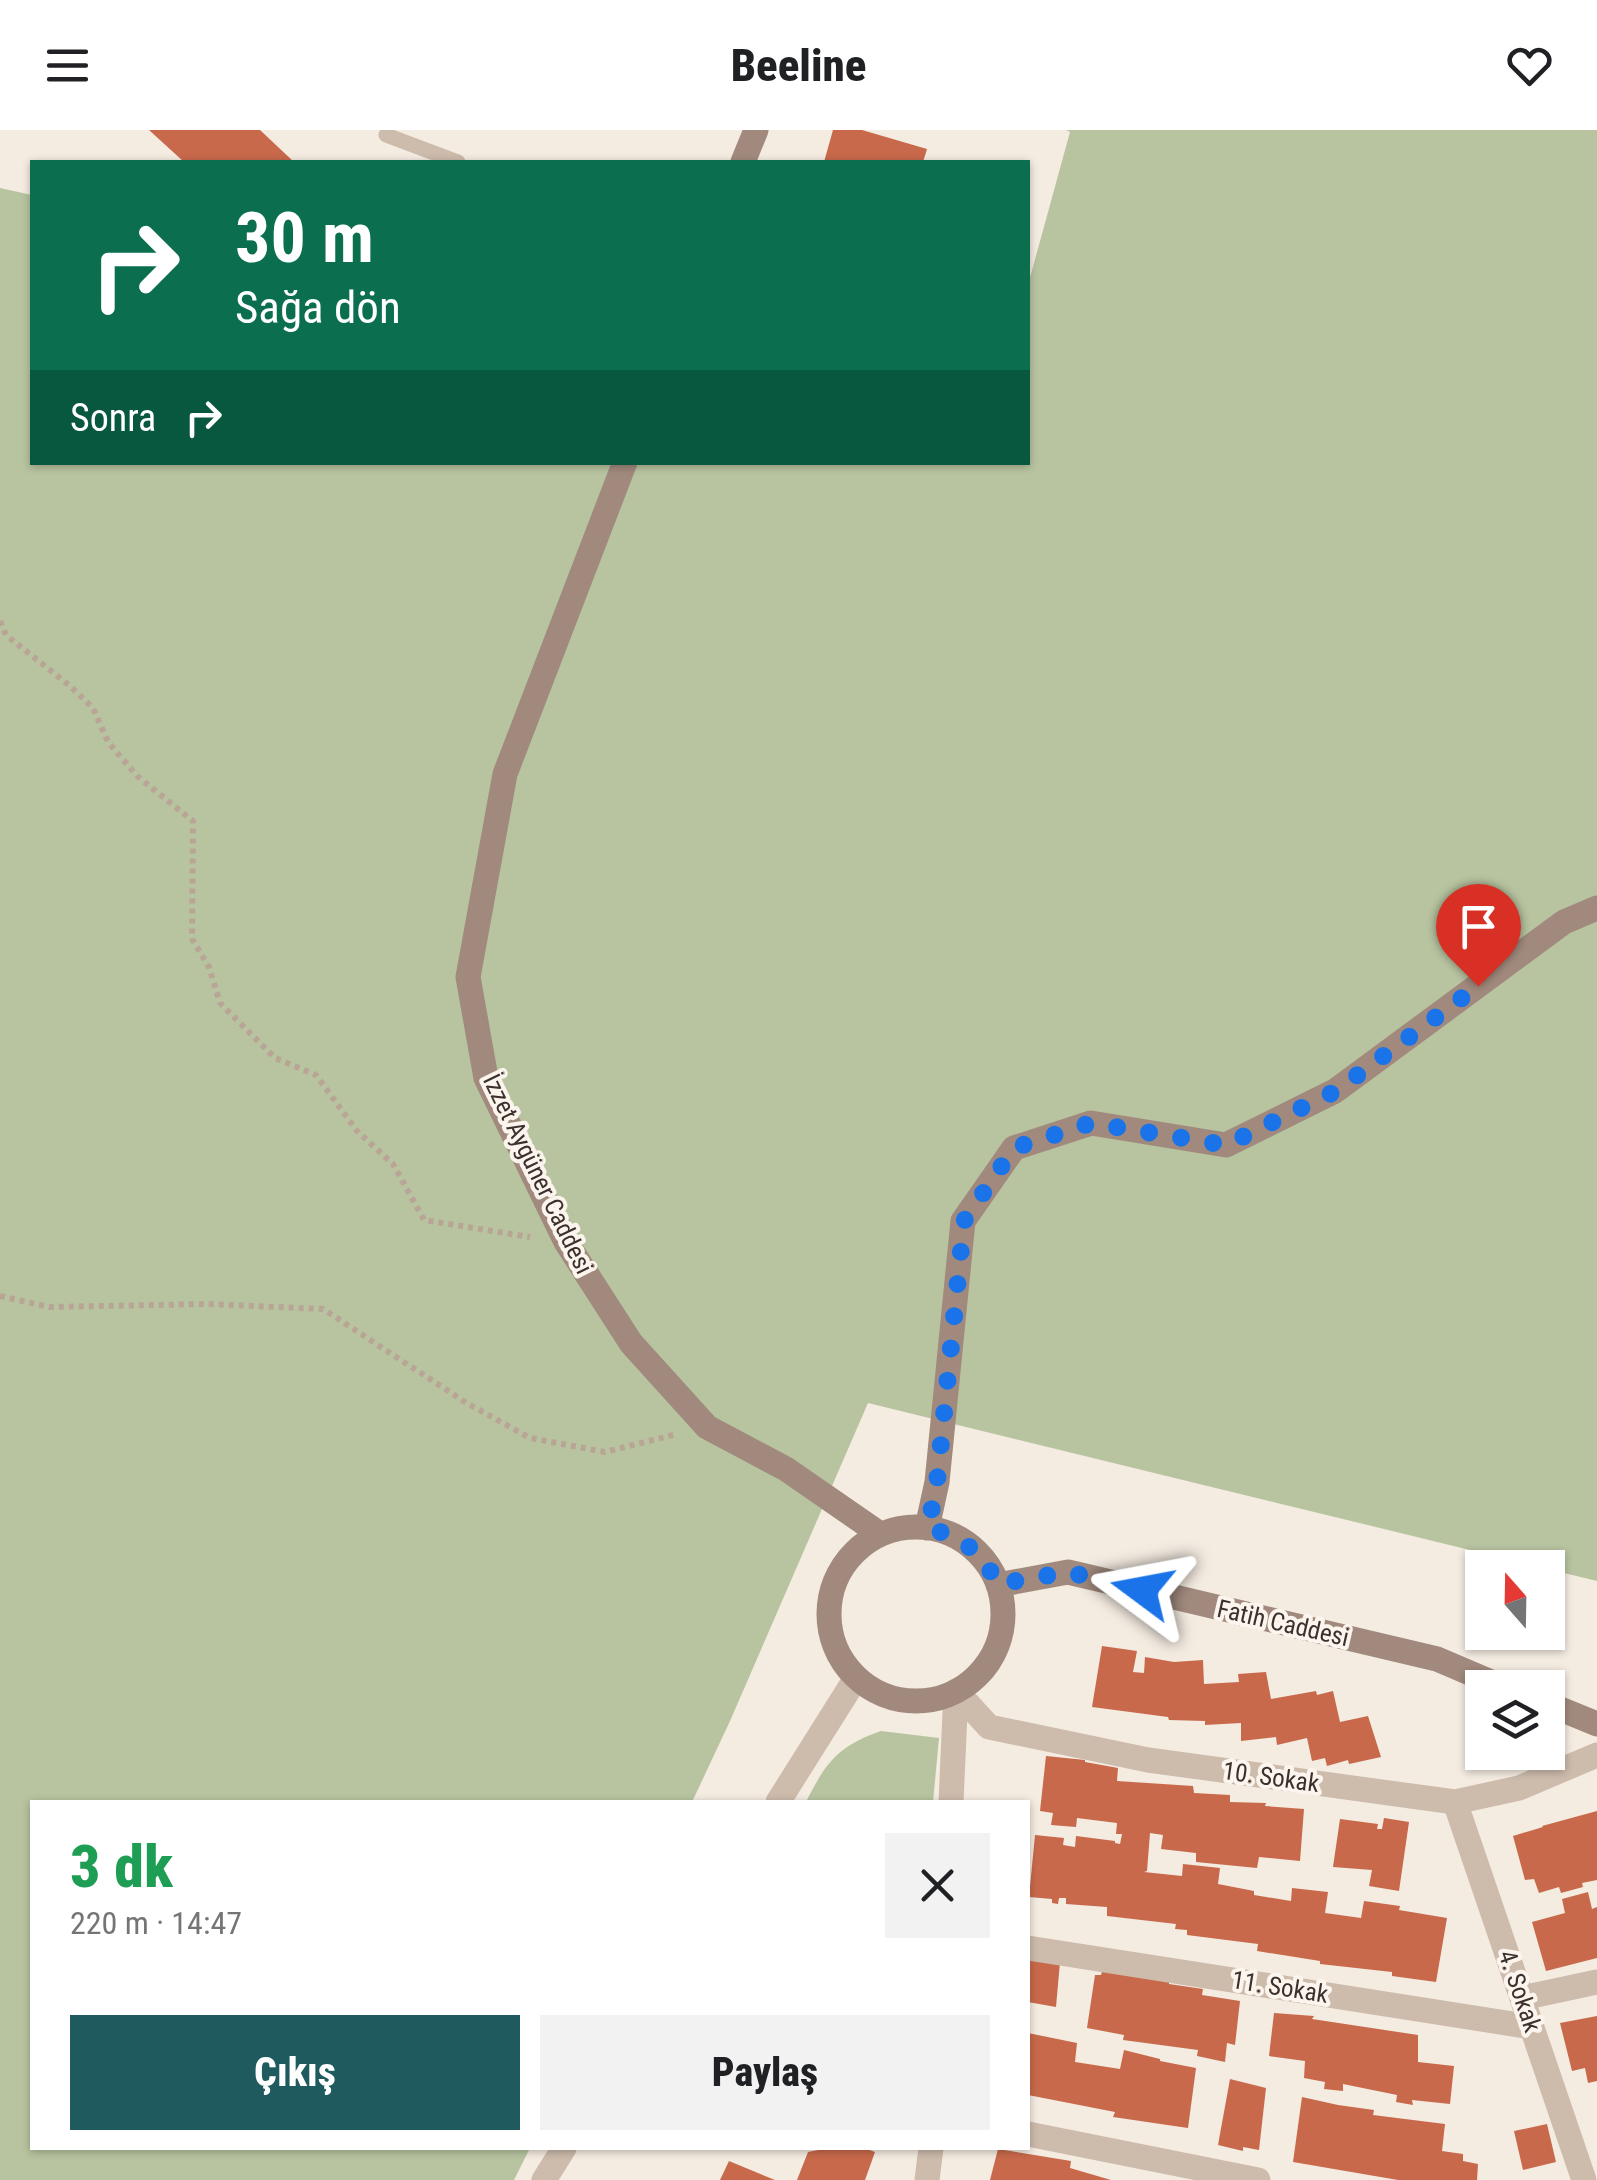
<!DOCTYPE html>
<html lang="tr">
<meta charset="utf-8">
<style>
:root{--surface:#fff;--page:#f2f2f2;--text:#202124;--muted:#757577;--accent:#1f5a5e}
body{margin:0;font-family:"Roboto Condensed",sans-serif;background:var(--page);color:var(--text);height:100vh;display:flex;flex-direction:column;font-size:38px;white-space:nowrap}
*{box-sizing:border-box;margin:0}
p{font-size:32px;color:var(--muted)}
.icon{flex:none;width:55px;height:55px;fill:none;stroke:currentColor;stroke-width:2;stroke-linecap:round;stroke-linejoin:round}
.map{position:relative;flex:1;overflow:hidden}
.drawer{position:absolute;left:30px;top:1670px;width:1000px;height:350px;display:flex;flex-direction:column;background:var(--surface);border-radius:0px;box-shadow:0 2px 8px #0004}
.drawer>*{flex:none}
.hud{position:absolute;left:30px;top:30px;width:1000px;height:305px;border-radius:0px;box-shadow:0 2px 8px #0004;background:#0b6e4f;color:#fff;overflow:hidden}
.needle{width:65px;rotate:340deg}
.tools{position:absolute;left:1465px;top:1420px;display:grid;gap:20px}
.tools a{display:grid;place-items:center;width:100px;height:100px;border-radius:0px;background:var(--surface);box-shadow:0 2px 8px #0004;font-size:50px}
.pin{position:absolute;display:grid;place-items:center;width:85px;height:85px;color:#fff;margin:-102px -42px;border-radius:50% 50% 50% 0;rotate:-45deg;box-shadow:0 0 10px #0007}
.pin .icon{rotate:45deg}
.me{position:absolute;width:110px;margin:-55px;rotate:283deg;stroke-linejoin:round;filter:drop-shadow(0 0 8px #0008)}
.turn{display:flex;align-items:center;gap:35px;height:210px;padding:0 40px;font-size:45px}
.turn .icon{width:130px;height:130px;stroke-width:2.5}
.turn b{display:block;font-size:70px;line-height:85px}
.then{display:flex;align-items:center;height:95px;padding:0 40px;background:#0003;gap:20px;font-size:38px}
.round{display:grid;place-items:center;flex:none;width:105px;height:105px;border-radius:0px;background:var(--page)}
.summary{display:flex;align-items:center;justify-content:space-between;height:170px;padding:0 40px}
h1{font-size:60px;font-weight:800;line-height:75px;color:#1e9e55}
.primary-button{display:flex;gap:20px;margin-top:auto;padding:20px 40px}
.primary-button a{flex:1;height:115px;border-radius:0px;background:var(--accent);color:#fff;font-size:40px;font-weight:800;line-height:115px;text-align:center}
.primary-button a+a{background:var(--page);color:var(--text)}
header{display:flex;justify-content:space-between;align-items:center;height:130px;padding:0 40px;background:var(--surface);font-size:45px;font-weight:800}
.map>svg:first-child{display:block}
.green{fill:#b8c4a0}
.building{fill:#c8694b}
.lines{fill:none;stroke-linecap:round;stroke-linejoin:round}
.path{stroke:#b9a596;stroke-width:6;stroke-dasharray:5 5;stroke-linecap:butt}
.lane{stroke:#cdbbac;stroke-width:15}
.street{stroke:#cdbbac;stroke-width:25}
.secondary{stroke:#a18a7d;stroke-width:25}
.route{stroke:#1a73e8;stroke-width:18;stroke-dasharray:0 32.4}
.labels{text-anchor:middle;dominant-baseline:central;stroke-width:8;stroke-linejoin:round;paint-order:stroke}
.street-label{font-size:25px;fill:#3b302b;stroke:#fbf5ee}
</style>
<header><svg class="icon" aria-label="menu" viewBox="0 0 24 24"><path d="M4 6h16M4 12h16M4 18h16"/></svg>Beeline<svg class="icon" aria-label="heart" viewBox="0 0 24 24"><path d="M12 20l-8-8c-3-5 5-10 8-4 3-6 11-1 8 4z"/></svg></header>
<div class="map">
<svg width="1597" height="2050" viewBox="0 0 1597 2050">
<rect width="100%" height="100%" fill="#f4ebe1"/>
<path class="green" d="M 1066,0 L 1597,0 L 1597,1451 L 868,1273 L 730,1591 L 692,1672 L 32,1672 L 32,2018 L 530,2018 L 514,2050 L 0,2050 L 0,58 L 32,65 L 32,332 L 1028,332 L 1028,155 L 1070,2 Z
M 881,1601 L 939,1608 L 933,1672 L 806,1672 C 826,1632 838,1616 881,1601 Z"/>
<path class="building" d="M 149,0 L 260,0 L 294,32 L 184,32 Z
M 833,0 L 862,0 L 927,19 L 923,32 L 824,32 Z
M 1102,1516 L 1137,1521 L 1133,1542 L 1144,1543 L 1145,1527 L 1174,1532 L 1203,1530 L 1204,1554 L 1239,1552 L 1238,1544 L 1266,1542 L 1271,1569 L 1316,1561 L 1317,1565 L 1333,1561 L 1340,1592 L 1368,1586 L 1381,1627 L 1349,1634 L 1348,1630 L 1327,1636 L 1325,1628 L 1312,1631 L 1307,1608 L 1277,1615 L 1276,1607 L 1241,1611 L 1241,1593 L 1205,1595 L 1205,1591 L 1169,1590 L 1168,1587 L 1092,1577 Z
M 1046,1626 L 1085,1630 L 1085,1632 L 1118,1638 L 1117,1651 L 1193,1656 L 1194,1663 L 1230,1665 L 1230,1672 L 1266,1673 L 1265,1676 L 1304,1679 L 1300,1731 L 1259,1727 L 1257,1738 L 1196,1732 L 1196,1723 L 1161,1719 L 1163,1705 L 1150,1703 L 1147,1741 L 1144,1742 L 1182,1746 L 1183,1734 L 1220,1738 L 1218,1754 L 1254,1761 L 1254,1765 L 1291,1771 L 1292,1758 L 1328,1762 L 1325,1783 L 1361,1788 L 1364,1771 L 1400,1776 L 1399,1780 L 1447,1788 L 1436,1852 L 1392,1846 L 1392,1842 L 1320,1834 L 1320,1831 L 1257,1821 L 1258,1814 L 1187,1805 L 1187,1800 L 1175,1799 L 1176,1794 L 1107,1786 L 1107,1777 L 1066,1774 L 1066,1768 L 1059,1768 L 1058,1774 L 1052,1773 L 1052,1769 L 1029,1767 L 1035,1705 L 1064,1708 L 1063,1715 L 1075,1717 L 1076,1706 L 1115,1711 L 1115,1713 L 1120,1714 L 1122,1704 L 1116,1704 L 1117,1693 L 1077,1688 L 1076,1697 L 1051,1695 L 1053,1683 L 1040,1681 Z
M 1597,1681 L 1597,1750 L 1582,1753 L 1583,1757 L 1561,1763 L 1559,1757 L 1539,1763 L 1534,1749 L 1525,1750 L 1513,1706 L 1543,1697 L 1542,1696 Z
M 1384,1688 L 1409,1692 L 1399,1761 L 1369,1756 L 1372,1740 L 1333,1737 L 1340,1689 L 1378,1694 L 1377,1699 L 1382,1699 Z
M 1588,1762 L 1592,1779 L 1597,1777 L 1597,1828 L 1546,1841 L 1532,1792 L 1565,1783 L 1562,1769 Z
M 1028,1827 L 1060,1832 L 1056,1877 L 1028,1872 Z
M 1103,1838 L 1169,1851 L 1169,1854 L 1203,1859 L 1202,1865 L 1240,1871 L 1235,1915 L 1227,1913 L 1225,1932 L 1197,1926 L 1198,1920 L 1123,1910 L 1124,1905 L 1087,1898 L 1095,1845 L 1101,1845 Z
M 1274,1883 L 1314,1886 L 1312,1889 L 1418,1905 L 1418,1932 L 1454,1936 L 1450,1974 L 1412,1970 L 1413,1975 L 1396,1972 L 1397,1965 L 1343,1954 L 1343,1961 L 1324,1959 L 1325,1952 L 1304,1948 L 1305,1931 L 1269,1926 Z
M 1597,1886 L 1597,1951 L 1588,1953 L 1585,1938 L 1572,1941 L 1560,1893 Z
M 1028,1903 L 1077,1913 L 1075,1932 L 1120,1939 L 1124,1920 L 1160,1929 L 1160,1931 L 1196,1938 L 1188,1998 L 1113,1987 L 1115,1982 L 1028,1965 Z
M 1230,1949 L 1266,1958 L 1259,2020 L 1243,2017 L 1243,2021 L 1218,2015 Z
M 1302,1967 L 1338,1975 L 1374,1980 L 1373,1985 L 1445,1994 L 1442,2021 L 1463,2024 L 1463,2031 L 1478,2034 L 1477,2050 L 1398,2050 L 1293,2032 Z
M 1547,1994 L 1556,2032 L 1523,2040 L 1514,2001 Z
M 829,2018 L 864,2018 L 875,2022 L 865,2050 L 797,2050 L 808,2022 Z
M 998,2019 L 1071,2031 L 1070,2038 L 1111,2050 L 990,2050 Z
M 729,2031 L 775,2050 L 720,2050 Z"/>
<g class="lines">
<path class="path" d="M 0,491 L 6,505 L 70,556 L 93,578 L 108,612 L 137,646 L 193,691 L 192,809 L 209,837 L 220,873 L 275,928 L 316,945 L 357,1001 L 393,1034 L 424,1090 L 530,1107
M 0,1166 L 49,1177 L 207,1174 L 323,1179 L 465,1272 L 530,1308 L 605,1322 L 677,1304"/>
<path class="lane" d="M 386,5 L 458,32"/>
<path class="street" d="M 956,1561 L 989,1597 L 1148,1630 L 1455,1672 L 1519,1658 L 1597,1625
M 778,1672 L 856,1548
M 951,1672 L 956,1561
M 1455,1672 L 1584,2050
M 1028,1818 L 1532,1897
M 1522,1868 L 1597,1852
M 1028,2004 L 1258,2050
M 544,2050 L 564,2018
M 927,2050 L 931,2018"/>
<path class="secondary" d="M 743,32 L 756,0
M 625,332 L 505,644 L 468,847 L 486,948 L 566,1112 L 631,1213 L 707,1297 L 786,1339 L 880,1404
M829 1484a87 87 0 1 1 174 0a87 87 0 1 1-174 0Z
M 927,1398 L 937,1352 L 963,1091 L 1014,1018 L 1091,993 L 1226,1015 L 1335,961 L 1564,792 L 1597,778
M 998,1455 L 1068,1442 L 1437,1529 L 1505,1558
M 1548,1574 L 1597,1594"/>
</g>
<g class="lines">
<path class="route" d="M 1142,1460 L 1068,1442 L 998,1454 C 980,1421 964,1408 928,1398 L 937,1352 L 964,1091 L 1014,1018 L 1091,993 L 1226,1015 L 1336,961 L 1478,856"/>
</g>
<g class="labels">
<g class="street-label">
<text transform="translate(538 1044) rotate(64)">İzzet Aygüner Caddesi</text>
<text transform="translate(1283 1493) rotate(13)">Fatih Caddesi</text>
<text transform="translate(1271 1647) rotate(8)">10. Sokak</text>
<text transform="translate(1280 1857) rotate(9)">11. Sokak</text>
<text transform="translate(1520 1861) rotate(71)">4. Sokak</text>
</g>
</g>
</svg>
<div class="tools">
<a><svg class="needle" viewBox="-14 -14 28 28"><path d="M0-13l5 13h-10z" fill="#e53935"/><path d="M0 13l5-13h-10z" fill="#757577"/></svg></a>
<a><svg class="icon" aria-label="layers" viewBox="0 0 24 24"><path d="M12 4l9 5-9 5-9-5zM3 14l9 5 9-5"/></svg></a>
</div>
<div class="pin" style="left:1478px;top:856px;background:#d93025"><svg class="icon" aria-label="arrive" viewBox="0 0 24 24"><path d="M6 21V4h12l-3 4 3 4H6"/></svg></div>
<svg class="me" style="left:1142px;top:1460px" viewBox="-20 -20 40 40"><path d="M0-17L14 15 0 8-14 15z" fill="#1a73e8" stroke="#fff" stroke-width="4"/></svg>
<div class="hud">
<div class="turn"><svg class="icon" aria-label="right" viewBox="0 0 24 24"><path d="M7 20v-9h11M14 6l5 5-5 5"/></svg><div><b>30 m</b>Sağa dön</div></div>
<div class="then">Sonra<svg class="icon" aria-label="right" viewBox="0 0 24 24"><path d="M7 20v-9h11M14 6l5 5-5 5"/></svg></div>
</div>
<section class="drawer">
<div class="summary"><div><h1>3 dk</h1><p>220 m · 14:47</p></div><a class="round"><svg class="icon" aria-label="close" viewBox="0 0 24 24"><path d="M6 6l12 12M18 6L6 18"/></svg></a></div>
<div class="primary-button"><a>Çıkış</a><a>Paylaş</a></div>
</section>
</div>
